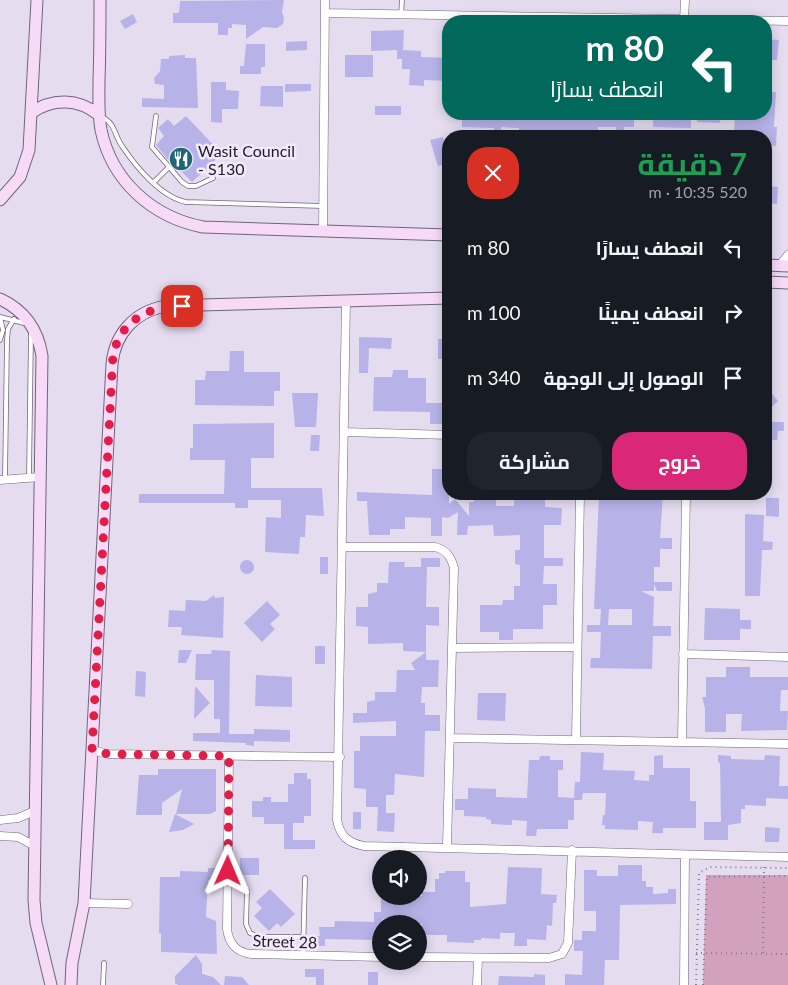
<!DOCTYPE html>
<html lang="ar">
<meta charset="utf-8">
<style>
:root{--surface:#171b24;--page:#20242c;--text:#f1f3f6;--muted:#9ea1a6;--accent:#db2777}
body{margin:0;font-family:Lato,Cairo,sans-serif;background:var(--page);color:var(--text);direction:rtl;height:100vh;display:flex;flex-direction:column;font-size:19px;white-space:nowrap}
*{box-sizing:border-box;margin:0}
p{font-size:16px;color:var(--muted)}
.icon{flex:none;width:28px;height:28px;fill:none;stroke:currentColor;stroke-width:2;stroke-linecap:round;stroke-linejoin:round}
.map{position:relative;flex:1;overflow:hidden;direction:ltr}
.drawer{position:absolute;left:442px;top:130px;width:330px;height:370px;display:flex;flex-direction:column;background:var(--surface);border-radius:20px;box-shadow:0 2px 12px #0003;direction:rtl}
.drawer>*{flex:none}
.banner{position:absolute;left:442px;top:15px;width:330px;height:105px;border-radius:20px;box-shadow:0 2px 12px #0003;direction:rtl;background:#00695c;color:#fff;overflow:hidden}
.tools{position:absolute;left:372px;top:850px;display:grid;gap:10px}
.tools a{display:grid;place-items:center;width:55px;height:55px;border-radius:50%;background:var(--surface);box-shadow:0 2px 12px #0003;font-size:25px}
.pin{position:absolute;display:grid;place-items:center;width:42px;height:42px;color:#fff;margin:-21px;border-radius:10px;box-shadow:0 2px 8px #0006}
.me{position:absolute;width:55px;margin:-28px;rotate:1deg;stroke-linejoin:round;filter:drop-shadow(0 0 4px #0008)}
.turn{display:flex;align-items:center;gap:18px;height:105px;padding:0 25px;font-size:22px}
.turn .icon{width:65px;height:65px;stroke-width:2.5}
.turn b{display:block;font-size:35px;line-height:42px}
.round{display:grid;place-items:center;flex:none;width:52px;height:52px;border-radius:20px;background:var(--page)}
.head{display:flex;align-items:center;justify-content:space-between;height:85px;padding:0 25px}
h1{font-size:30px;font-weight:700;line-height:38px;color:#1e9e55}
.action{display:flex;gap:10px;margin-top:auto;padding:10px 25px}
.action a{flex:1;height:58px;border-radius:20px;background:var(--accent);color:#fff;font-size:20px;font-weight:700;line-height:58px;text-align:center}
.action a+a{background:var(--page);color:var(--text)}
ul{padding:0;list-style:none}
li{display:flex;align-items:center;gap:15px;height:65px;padding:0 25px}
li div{flex:1}
li b{display:block;font-size:19px}
li em{font-style:normal}
.map>svg:first-child{display:block}
.green{fill:#d2a1bc}
.building{fill:#b7b3e9;fill-rule:evenodd}
.lines{fill:none;stroke-linecap:round;stroke-linejoin:round}
.lane-casing{stroke:#6e6678;stroke-width:5.5}
.street-casing{stroke:#6e6678;stroke-width:9}
.secondary-casing{stroke:#6e6678;stroke-width:13}
.path{stroke:#857e8c;stroke-width:2;stroke-dasharray:1 4;stroke-linecap:butt}
.lane{stroke:#fff;stroke-width:4}
.street{stroke:#fff;stroke-width:8}
.secondary{stroke:#f7daf8;stroke-width:11}
.route{stroke:#e11d48;stroke-width:9;stroke-dasharray:0 16.2}
.labels{text-anchor:middle;dominant-baseline:central;stroke-width:5;stroke-linejoin:round;paint-order:stroke}
.poi-label{font-size:16px;fill:#201c23;stroke:#f2e9fd;text-anchor:start}
.street-label{font-size:16px;fill:#201c23;stroke:#f2e9fd}
</style>
<div class="map">
<svg width="788" height="985" viewBox="0 0 788 985">
<rect width="100%" height="100%" fill="#e5dcf0"/>
<path class="green" d="M 706,875 L 788,875 L 788,985 L 703,985 Z"/>
<path class="building" d="M 284,0 L 282,12 L 284,18 L 283,24 L 277,28 L 263,27 L 246,39 L 246,25 L 232,24 L 232,28 L 228,28 L 228,35 L 218,35 L 218,23 L 173,23 L 173,13 L 179,13 L 180,1 Z
M 133,14 L 137,22 L 125,29 L 120,21 Z
M 404,30 L 403,50 L 421,51 L 421,57 L 449,58 L 449,81 L 424,80 L 424,86 L 409,85 L 410,69 L 402,69 L 402,59 L 397,59 L 397,50 L 371,51 L 371,31 Z
M 766,39 L 779,40 L 777,60 L 766,60 Z
M 307,41 L 307,50 L 286,51 L 286,42 Z
M 246,44 L 265,44 L 265,67 L 261,67 L 261,74 L 240,74 L 240,66 L 244,66 Z
M 185,55 L 185,58 L 196,58 L 198,108 L 142,107 L 142,98 L 164,99 L 164,85 L 155,84 L 154,78 L 160,71 L 161,59 L 169,59 L 169,56 Z
M 345,55 L 373,55 L 373,77 L 345,77 Z
M 211,82 L 226,82 L 226,90 L 239,91 L 238,109 L 222,109 L 222,123 L 211,122 Z
M 285,84 L 311,84 L 311,91 L 285,92 Z
M 261,86 L 283,86 L 283,107 L 260,106 Z
M 766,92 L 776,92 L 774,127 L 777,127 L 776,146 L 767,145 L 767,136 L 734,136 L 735,114 L 766,114 Z
M 375,106 L 401,106 L 401,115 L 375,115 Z
M 462,114 L 634,114 L 634,127 L 624,127 L 623,136 L 616,136 L 616,127 L 598,127 L 598,136 L 519,136 L 519,128 L 501,127 L 501,136 L 493,136 L 494,128 L 462,127 Z
M 721,114 L 720,123 L 697,122 L 698,115 Z
M 186,116 L 222,154 L 192,182 L 179,169 L 177,171 L 156,145 L 164,136 L 158,128 L 168,119 L 174,126 Z
M 664,118 L 691,120 L 691,128 L 653,127 L 653,119 Z
M 443,137 L 449,163 L 438,166 L 430,140 Z
M 770,186 L 778,187 L 777,204 L 768,203 Z
M 359,337 L 392,338 L 391,349 L 369,348 L 368,373 L 359,373 Z
M 438,339 L 448,339 L 448,359 L 438,359 Z
M 230,351 L 244,351 L 244,372 L 280,372 L 280,391 L 274,391 L 274,406 L 195,405 L 195,380 L 205,380 L 206,371 L 229,371 Z
M 393,370 L 408,370 L 408,378 L 426,378 L 426,403 L 447,403 L 447,424 L 430,424 L 430,412 L 373,411 L 374,377 L 392,377 Z
M 766,387 L 778,401 L 766,412 Z
M 292,393 L 318,393 L 316,427 L 295,427 Z
M 766,422 L 784,422 L 784,431 L 778,431 L 777,440 L 766,440 Z
M 274,423 L 274,458 L 251,458 L 251,488 L 322,488 L 324,516 L 306,515 L 305,537 L 300,537 L 299,554 L 265,552 L 266,517 L 281,518 L 281,500 L 248,500 L 248,508 L 235,508 L 235,503 L 139,503 L 139,494 L 224,494 L 225,460 L 190,460 L 190,448 L 193,448 L 193,424 Z
M 311,435 L 320,435 L 319,451 L 310,451 Z
M 432,469 L 449,469 L 449,504 L 455,499 L 469,516 L 469,502 L 474,502 L 474,494 L 496,494 L 496,506 L 514,506 L 515,494 L 539,494 L 539,499 L 545,499 L 545,507 L 562,508 L 561,525 L 544,525 L 544,558 L 563,558 L 563,566 L 544,566 L 543,584 L 557,584 L 557,605 L 543,605 L 543,629 L 513,629 L 513,640 L 499,640 L 499,632 L 480,632 L 480,605 L 502,605 L 503,600 L 514,600 L 514,586 L 520,586 L 520,565 L 515,564 L 515,550 L 520,550 L 520,535 L 494,536 L 493,525 L 468,526 L 467,535 L 457,535 L 458,512 L 448,518 L 442,517 L 442,536 L 431,536 L 431,518 L 405,517 L 405,529 L 390,529 L 390,535 L 369,535 L 367,501 L 357,501 L 357,492 L 432,495 Z
M 599,494 L 663,494 L 660,538 L 672,538 L 672,549 L 660,549 L 660,567 L 654,567 L 654,582 L 672,582 L 672,591 L 657,591 L 654,584 L 654,591 L 641,591 L 654,597 L 653,626 L 671,626 L 671,636 L 653,636 L 652,669 L 590,668 L 591,658 L 600,658 L 601,632 L 587,632 L 587,625 L 600,625 L 601,609 L 594,609 ZM 609,609 L 632,609 L 632,625 L 608,625 Z
M 766,498 L 779,498 L 779,517 L 766,516 Z
M 745,514 L 764,515 L 763,541 L 773,542 L 772,550 L 762,550 L 760,596 L 745,596 Z
M 320,557 L 328,557 L 328,574 L 320,574 Z
M 421,558 L 440,558 L 440,567 L 421,567 Z
M240 567a7 7 0 1 1 14 0a7 7 0 1 1-14 0Z
M 389,562 L 405,562 L 404,567 L 427,567 L 426,607 L 439,607 L 439,626 L 426,625 L 426,652 L 403,651 L 403,643 L 368,644 L 368,627 L 356,626 L 356,607 L 368,607 L 368,594 L 377,592 L 377,583 L 388,583 Z
M 214,595 L 215,598 L 224,597 L 223,638 L 181,635 L 182,627 L 168,627 L 169,610 L 185,611 L 186,600 L 206,601 Z
M 267,601 L 280,615 L 270,624 L 275,629 L 262,642 L 244,623 Z
M 705,608 L 740,609 L 740,620 L 751,620 L 751,629 L 740,629 L 740,640 L 704,640 Z
M 315,646 L 325,646 L 325,664 L 315,664 Z
M 179,650 L 192,650 L 186,663 L 178,663 Z
M 212,650 L 230,651 L 229,734 L 254,734 L 254,729 L 290,730 L 290,742 L 254,741 L 254,746 L 246,745 L 246,743 L 193,741 L 193,733 L 220,733 L 220,719 L 214,719 L 214,680 L 195,680 L 196,654 L 211,654 Z
M 426,652 L 426,660 L 439,660 L 438,687 L 422,687 L 421,703 L 425,703 L 425,715 L 440,715 L 440,731 L 425,731 L 424,777 L 395,774 L 394,795 L 386,795 L 386,813 L 395,813 L 394,832 L 377,831 L 378,807 L 366,807 L 366,789 L 354,788 L 354,751 L 360,751 L 360,736 L 396,736 L 396,721 L 353,723 L 353,713 L 367,713 L 367,702 L 375,700 L 375,692 L 396,692 L 397,670 L 415,670 L 411,663 Z
M 726,667 L 750,667 L 750,677 L 788,677 L 788,690 L 781,690 L 780,711 L 788,711 L 787,730 L 741,731 L 742,714 L 726,714 L 726,732 L 705,732 L 705,708 L 702,697 L 706,697 L 706,677 L 726,677 Z
M 136,671 L 146,672 L 145,697 L 135,696 Z
M 256,675 L 292,677 L 292,707 L 255,706 Z
M 195,686 L 210,703 L 194,719 Z
M 478,693 L 506,693 L 505,721 L 477,720 Z
M 581,752 L 604,753 L 603,770 L 635,771 L 634,780 L 649,781 L 649,775 L 654,775 L 654,756 L 663,755 L 663,768 L 690,768 L 690,801 L 696,801 L 696,828 L 663,828 L 663,833 L 652,833 L 653,822 L 638,821 L 638,830 L 605,829 L 605,825 L 602,825 L 603,815 L 605,815 L 606,793 L 583,793 L 582,800 L 574,800 L 574,820 L 568,820 L 568,829 L 537,829 L 536,836 L 526,836 L 527,821 L 512,820 L 512,825 L 491,824 L 491,820 L 486,819 L 486,817 L 464,816 L 464,810 L 455,810 L 455,799 L 468,799 L 468,788 L 496,789 L 496,797 L 527,798 L 529,760 L 539,760 L 540,756 L 550,756 L 550,760 L 563,760 L 563,770 L 558,770 L 558,797 L 574,798 L 575,782 L 580,782 Z
M 718,755 L 731,756 L 731,759 L 764,760 L 765,755 L 780,756 L 779,786 L 788,786 L 788,799 L 766,798 L 766,806 L 745,805 L 745,809 L 741,809 L 741,823 L 728,825 L 728,840 L 704,840 L 704,822 L 721,822 L 720,763 L 718,762 Z
M 158,769 L 216,769 L 216,811 L 210,814 L 176,814 L 182,789 L 162,803 L 162,815 L 136,815 L 139,775 L 158,775 Z
M 294,773 L 307,773 L 307,779 L 311,779 L 311,816 L 304,816 L 304,823 L 293,823 L 293,840 L 315,840 L 315,849 L 284,849 L 284,824 L 264,824 L 264,817 L 252,817 L 252,801 L 263,801 L 263,797 L 271,797 L 271,802 L 288,802 L 288,784 L 294,784 Z
M 353,812 L 361,812 L 361,829 L 353,829 Z
M 175,814 L 194,824 L 183,830 L 169,832 Z
M 765,827 L 780,828 L 779,842 L 765,842 Z
M 240,858 L 259,858 L 259,875 L 240,875 Z
M 618,865 L 642,865 L 642,881 L 646,881 L 646,887 L 653,887 L 653,894 L 668,893 L 668,889 L 676,889 L 676,904 L 620,905 L 619,960 L 605,960 L 604,985 L 565,985 L 565,974 L 582,975 L 583,951 L 574,951 L 574,940 L 582,940 L 582,931 L 596,931 L 596,911 L 584,911 L 584,870 L 597,870 L 597,876 L 618,876 Z
M 508,867 L 542,868 L 541,894 L 557,895 L 556,903 L 553,903 L 552,926 L 547,925 L 546,940 L 527,939 L 527,946 L 514,946 L 515,933 L 500,933 L 500,939 L 481,938 L 481,940 L 474,940 L 474,943 L 447,942 L 447,935 L 422,935 L 422,924 L 408,924 L 408,918 L 389,918 L 382,919 L 381,940 L 325,939 L 325,946 L 314,946 L 315,936 L 320,936 L 319,927 L 334,927 L 335,921 L 374,922 L 374,912 L 381,912 L 381,896 L 422,896 L 422,892 L 435,892 L 435,879 L 439,879 L 439,873 L 445,873 L 445,871 L 465,871 L 465,882 L 470,882 L 470,907 L 506,904 Z
M 208,868 L 216,868 L 215,881 L 208,880 L 206,917 L 216,921 L 217,954 L 161,952 L 161,933 L 159,933 L 160,877 L 180,877 L 180,871 L 208,872 Z
M 270,889 L 295,914 L 281,927 L 277,923 L 269,931 L 254,916 L 262,908 L 256,902 Z
M 196,955 L 202,964 L 202,974 L 213,977 L 221,985 L 178,985 L 175,983 L 175,976 Z
M 305,969 L 324,969 L 324,985 L 316,985 L 316,977 L 305,977 Z
M 368,972 L 378,972 L 378,985 L 368,985 Z
M 534,974 L 545,975 L 545,985 L 498,985 L 499,976 L 534,977 Z
M 225,976 L 242,977 L 249,985 L 224,985 Z"/>
<g class="lines">
<g class="lane-casing">
<path id="lane" d="M 401,15 L 402,0
M 156,116 L 152,147 L 182,182 L 188,186 L 196,186 L 213,178
M 102,117 C 116,124 114,135 122,146 C 136,167 161,197 186,202 L 323,206
M 153,183 L 169,167
M 0,317 L 24,323
M 0,317 L 3,330 L 0,340
M 29,477 L 31,333
M 5,479 L 7,340 L 8,329 L 14,319
M 247,891 L 246,924 L 250,933 L 259,937 L 303,937
M 303,955 L 305,878
M 103,985 L 104,963"/>
</g>
<g class="street-casing">
<path id="street" d="M 325,13 L 788,21
M 684,20 L 685,0
M 323,231 L 325,0
M 779,266 L 788,255
M 346,302 L 337,820 C 340,836 348,843 364,846 L 788,857
M 344,432 L 449,435
M 0,480 L 40,477
M 343,547 L 435,547 C 447,550 451,557 454,568 L 447,847
M 452,648 L 576,647
M 683,654 L 788,657
M 450,738 L 788,744
M 576,740 L 580,494
M 682,742 L 686,494
M 92,750 L 108,754 L 340,757
M 229,756 L 227,929 C 229,944 236,952 251,954 L 381,957
M 0,820 L 18,818 L 35,811
M 0,836 L 18,837 L 35,846
M 84,903 L 128,904
M 419,957 L 549,958 L 562,954 L 568,943 L 572,850
M 477,985 L 478,958
M 684,985 L 685,855"/>
</g>
<g class="secondary-casing">
<path id="secondary" d="M 100,0 C 100,27 100,54 99,80 C 99,97 98,114 101,130 C 112,181 152,217 203,227 L 449,235
M 31,113 C 52,98 78,98 99,115
M 0,200 L 20,177 L 29,150 L 37,0
M 766,265 L 788,266
M 766,282 L 788,283
M 0,299 C 24,310 38,330 42,356 L 34,900 L 36,923 L 51,985
M 71,985 L 72,963 L 84,903 L 112,364 C 115,333 135,312 165,306 L 449,298"/>
</g>
<path class="path" d="M 696,953 L 788,954
M 763,953 L 764,863
M 696,985 L 699,873 L 710,867 L 788,868
M 703,985 L 707,877 L 788,876"/>
<use href="#lane" class="lane"/>
<use href="#street" class="street"/>
<use href="#secondary" class="secondary"/>
</g>
<g class="lines">
<path class="route" d="M 182,306 C 149,306 121,320 113,355 L 92,750 L 108,754 L 229,756 L 228,871"/>
</g>
<defs>
<g id="restaurant-disc" transform="scale(1.25)"><circle r="9.5" fill="#1f6774" stroke="#f2e9fd"/><path d="M-5-6h1v4h1v-4h1v4h1v-4h1v5L-1.5 .5V6h-2V.5L-5-1ZM5-6V6H3V1.5H1.5Q1.5-4 5-6Z" fill="#fff"/></g>
</defs>
<g fill-rule="evenodd">
<use href="#restaurant-disc" x="181" y="159"/>
</g>
<g class="labels">
<g class="poi-label">
<text x="198" y="150">Wasit Council<tspan x="198" dy="18">- S130</tspan></text>
</g>
<g class="street-label">
<text transform="translate(285 941) rotate(2)">Street 28</text>
</g>
</g>
</svg>
<div class="tools">
<a><svg class="icon" aria-label="sound" viewBox="0 0 24 24"><path d="M4 9h4l5-4v14l-5-4H4zM17 9q2 3 0 6"/></svg></a>
<a><svg class="icon" aria-label="layers" viewBox="0 0 24 24"><path d="M12 4l9 5-9 5-9-5zM3 14l9 5 9-5"/></svg></a>
</div>
<div class="pin" style="left:182px;top:306px;background:#d93025"><svg class="icon" aria-label="arrive" viewBox="0 0 24 24"><path d="M6 21V4h12l-3 4 3 4H6"/></svg></div>
<svg class="me" style="left:228px;top:871px" viewBox="-20 -20 40 40"><path d="M0-17L14 15 0 8-14 15z" fill="#e11d48" stroke="#fff" stroke-width="4"/></svg>
<div class="banner">
<div class="turn"><svg class="icon" aria-label="left" viewBox="0 0 24 24"><path d="M17 20v-9H6M10 6l-5 5 5 5"/></svg><div><b>80 m</b>انعطف يسارًا</div></div>
</div>
<section class="drawer">
<div class="head"><div><h1>7 دقيقة</h1><p>520 m · 10:35</p></div><a class="round" style="background:#d93025;color:#fff"><svg class="icon" aria-label="close" viewBox="0 0 24 24"><path d="M6 6l12 12M18 6L6 18"/></svg></a></div>
<ul>
<li><svg class="icon" aria-label="left" viewBox="0 0 24 24"><path d="M17 20v-9H6M10 6l-5 5 5 5"/></svg><div><b>انعطف يسارًا</b></div><em>80 m</em></li>
<li><svg class="icon" aria-label="right" viewBox="0 0 24 24"><path d="M7 20v-9h11M14 6l5 5-5 5"/></svg><div><b>انعطف يمينًا</b></div><em>100 m</em></li>
<li><svg class="icon" aria-label="arrive" viewBox="0 0 24 24"><path d="M6 21V4h12l-3 4 3 4H6"/></svg><div><b>الوصول إلى الوجهة</b></div><em>340 m</em></li>
</ul>
<div class="action"><a>خروج</a><a>مشاركة</a></div>
</section>
</div>
